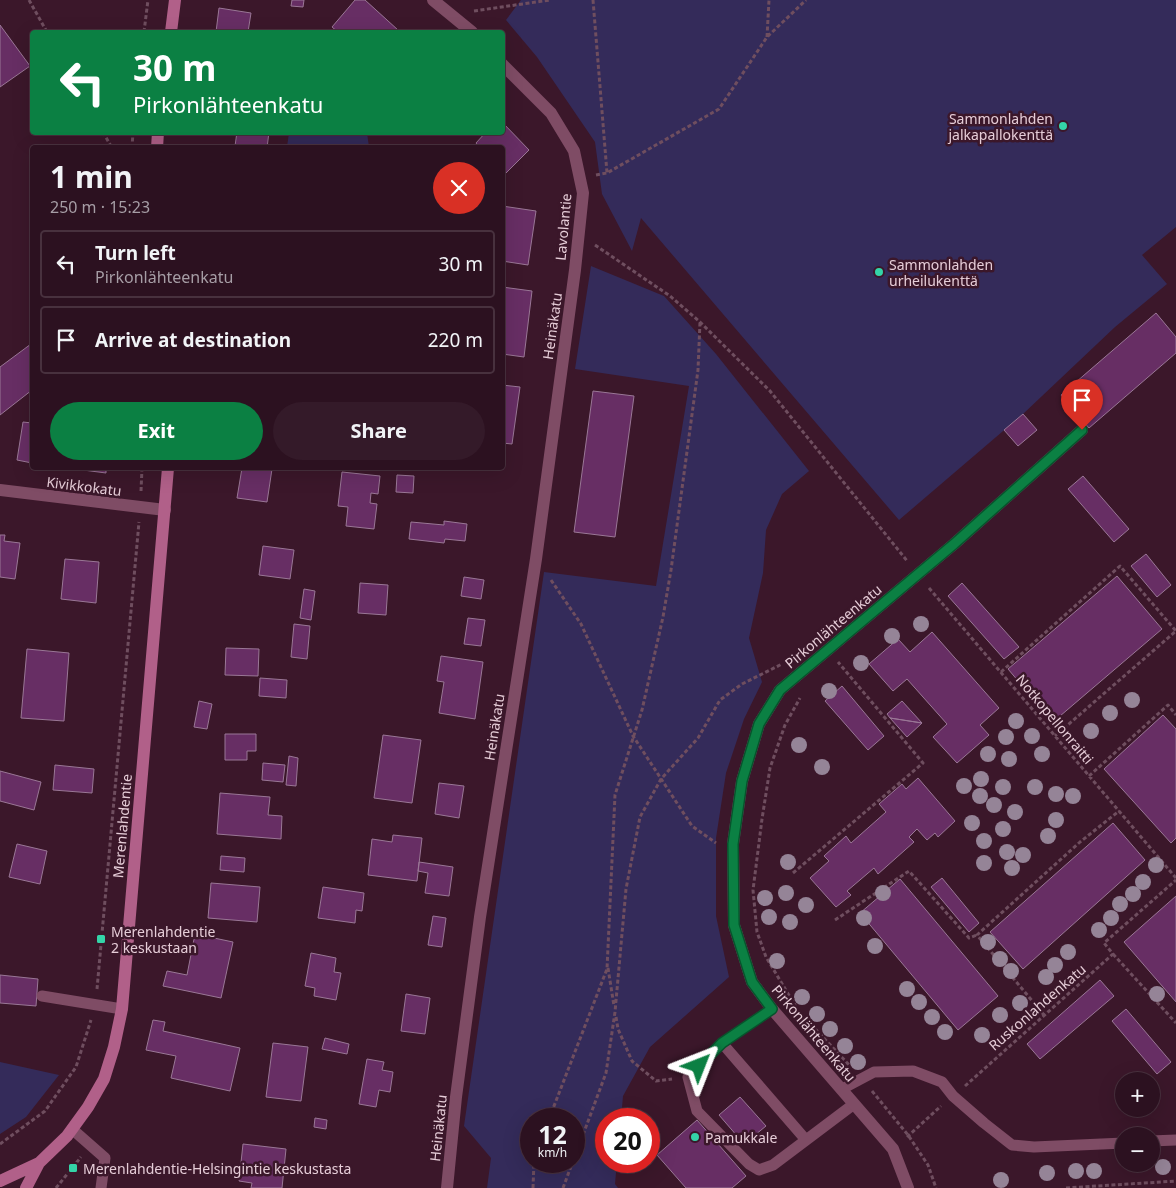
<!DOCTYPE html>
<meta charset="utf-8">
<style>
:root{--surface:#2c1120;--page:#341a29;--text:#f1f3f6;--muted:#a69da5;--line:#48313e;--accent:#0b8043}
body{margin:0;font-family:"Noto Sans",sans-serif;background:var(--page);color:var(--text);height:100vh;display:flex;flex-direction:column;font-size:19px;white-space:nowrap}
*{box-sizing:border-box;margin:0}
p{font-size:16px;color:var(--muted)}
.icon{flex:none;width:28px;height:28px;fill:none;stroke:currentColor;stroke-width:2;stroke-linecap:round;stroke-linejoin:round}
.map{position:relative;flex:1;overflow:hidden}
.drawer{position:absolute;left:30px;top:145px;width:475px;height:325px;display:flex;flex-direction:column;background:var(--surface);border-radius:5px;box-shadow:0 5px 20px #0002,0 0 0 1px var(--line)}
.drawer>*{flex:none}
.top-card{position:absolute;left:30px;top:30px;width:475px;height:105px;border-radius:5px;box-shadow:0 5px 20px #0002,0 0 0 1px var(--line);background:#0b8043;color:#fff;overflow:hidden}
.tools{position:absolute;left:1115px;top:1072px;display:grid;gap:10px}
.tools a{display:grid;place-items:center;width:45px;height:45px;border-radius:50%;background:var(--surface);box-shadow:0 5px 20px #0002,0 0 0 1px var(--line);font-size:25px}
.speed{position:absolute;left:520px;top:1108px;display:flex;gap:10px;font-size:25px;font-weight:700;text-align:center}
.speed>*{display:grid;place-content:center;width:65px;height:65px;border-radius:50%;background:var(--surface);box-shadow:0 5px 20px #0002,0 0 0 1px var(--line);line-height:1}
.speed small{font-size:12px;font-weight:400}
.speed .limit{border:8px solid #d22;background:#fff;color:#111}
.pin{position:absolute;display:grid;place-items:center;width:42px;height:42px;color:#fff;margin:-51px -21px;border-radius:50% 50% 50% 0;rotate:-45deg;box-shadow:0 0 5px #0007}
.pin .icon{rotate:45deg}
.me{position:absolute;width:55px;margin:-28px;rotate:45deg;stroke-linejoin:round;filter:drop-shadow(0 0 4px #0008)}
.turn{display:flex;align-items:center;gap:18px;height:105px;padding:0 20px;font-size:22px}
.turn .icon{width:65px;height:65px;stroke-width:2.5}
.turn b{display:block;font-size:35px;line-height:42px}
.round{display:grid;place-items:center;flex:none;width:52px;height:52px;border-radius:26px;background:var(--page)}
.summary{display:flex;align-items:center;justify-content:space-between;height:85px;padding:0 20px}
h1{font-size:30px;font-weight:700;line-height:38px}
.action{display:flex;gap:10px;margin-top:auto;padding:10px 20px}
.action a{flex:1;height:58px;border-radius:30px;background:var(--accent);color:#fff;font-size:20px;font-weight:700;line-height:58px;text-align:center}
.action a+a{background:var(--page);color:var(--text)}
ul{padding:0;list-style:none}
li{display:flex;align-items:center;gap:15px;height:68px;margin:0 10px 8px;padding:0 10px;border:2px solid var(--line);border-radius:5px}
li div{flex:1}
li b{display:block;font-size:19px}
li em{font-style:normal}
.map>svg:first-child{display:block}
.green{fill:#342b5a;fill-rule:evenodd}
.building{fill:#672e64;stroke:#9a7796}
.lines{fill:none;stroke-linecap:round;stroke-linejoin:round}
.path{stroke:#6f4e5f;stroke-width:3;stroke-dasharray:4 2.5;stroke-linecap:butt}
.lane{stroke:#7f4c65;stroke-width:11}
.street{stroke:#7f4c65;stroke-width:12}
.secondary{stroke:#b16089;stroke-width:12}
.tree{fill:#958497}
.route-casing{stroke:#07532c;stroke-width:12}
.route{stroke:#0b8043;stroke-width:9}
.poi-dot{fill:#34d4a8;stroke:#3b172a;stroke-width:2}
.labels{text-anchor:middle;dominant-baseline:central;stroke-width:5;stroke-linejoin:round;paint-order:stroke}
.poi-label{font-size:14px;fill:#e6cdd8;stroke:#3b172a;text-anchor:start}
.street-label{font-size:14px;fill:#e6cdd8;stroke:#3b172a}
</style>
<div class="map">
<svg width="1176" height="1188" viewBox="0 0 1176 1188">
<rect width="100%" height="100%" fill="#3b172a"/>
<path class="green" d="M 521,0 L 1176,0 L 1176,227 L 1142,255 L 1167,284 L 1115,327 L 1023,414 L 899,520 L 641,218 L 632,251 L 602,194 L 595,142 L 537,57 L 506,20 Z
M 289,133 L 367,133 L 369,147 L 287,147 Z
M 591,266 L 664,296 L 716,354 L 809,471 L 782,494 L 766,530 L 763,573 L 749,638 L 762,682 L 744,719 L 726,773 L 716,838 L 716,916 L 729,977 L 650,1047 L 623,1096 L 621,1119 L 606,1119 L 606,1161 L 617,1161 L 615,1184 L 618,1188 L 487,1188 L 491,1158 L 464,1126 L 544,572 L 656,586 L 689,386 L 575,369 ZM 531,1119 L 574,1119 L 574,1161 L 531,1161 Z
M 0,1062 L 59,1075 L 26,1117 L 0,1134 Z"/>
<path class="building" d="M 292,0 L 304,0 L 303,7 L 291,6 Z
M 355,0 L 365,0 L 398,30 L 395,32 L 338,32 L 332,27 Z
M 219,8 L 251,13 L 248,32 L 216,32 Z
M 0,25 L 30,66 L 0,87 Z
M 502,122 L 529,150 L 506,173 L 502,170 L 502,148 L 480,148 L 476,143 L 486,132 L 502,132 Z
M 237,132 L 269,132 L 267,148 L 235,146 Z
M 502,206 L 536,211 L 528,265 L 502,261 Z
M 502,287 L 532,291 L 524,357 L 502,354 Z
M 1156,313 L 1176,337 L 1176,353 L 1089,428 L 1061,395 Z
M 31,344 L 32,390 L 0,415 L 0,367 Z
M 502,385 L 520,387 L 512,444 L 502,443 Z
M 593,391 L 634,396 L 615,537 L 574,532 Z
M 1023,414 L 1037,430 L 1018,446 L 1004,430 Z
M 23,422 L 32,423 L 32,463 L 17,460 Z
M 68,468 L 106,468 L 106,473 Z
M 242,468 L 272,469 L 267,502 L 237,498 Z
M 342,472 L 380,476 L 378,494 L 371,493 L 370,503 L 377,504 L 374,529 L 346,526 L 348,507 L 338,506 Z
M 397,475 L 414,476 L 413,493 L 396,492 Z
M 1083,476 L 1129,529 L 1114,542 L 1068,489 Z
M 444,521 L 467,524 L 465,541 L 445,539 L 444,543 L 409,539 L 411,522 L 444,525 Z
M 0,535 L 5,535 L 4,541 L 20,543 L 15,579 L 0,577 Z
M 263,546 L 294,550 L 290,579 L 259,575 Z
M 1146,554 L 1171,585 L 1157,597 L 1131,566 Z
M 65,559 L 99,562 L 96,603 L 61,599 Z
M 1117,576 L 1162,629 L 1053,722 L 1008,669 Z
M 464,577 L 484,580 L 481,599 L 461,596 Z
M 360,583 L 388,585 L 386,615 L 358,613 Z
M 962,583 L 1019,647 L 1004,659 L 948,596 Z
M 304,589 L 315,591 L 311,620 L 300,618 Z
M 468,618 L 485,620 L 481,646 L 464,644 Z
M 294,624 L 310,626 L 307,659 L 291,657 Z
M 932,632 L 999,708 L 980,725 L 989,735 L 957,763 L 933,737 L 947,724 L 907,679 L 893,691 L 869,664 L 898,639 L 910,652 Z
M 226,648 L 259,649 L 258,676 L 225,675 Z
M 27,649 L 69,653 L 64,721 L 21,718 Z
M 441,656 L 483,662 L 475,719 L 439,713 L 444,682 L 437,681 Z
M 260,678 L 287,680 L 286,698 L 259,696 Z
M 842,686 L 884,736 L 868,750 L 825,701 Z
M 199,701 L 212,704 L 207,729 L 194,727 Z
M 902,701 L 922,723 L 890,718 L 887,714 Z
M 1163,715 L 1176,729 L 1176,838 L 1171,843 L 1104,769 Z
M 890,718 L 922,723 L 907,737 Z
M 225,734 L 256,734 L 256,751 L 247,751 L 247,760 L 225,760 Z
M 383,735 L 421,740 L 412,803 L 374,798 Z
M 289,756 L 298,758 L 296,786 L 286,785 Z
M 263,763 L 285,765 L 283,782 L 262,780 Z
M 55,765 L 94,769 L 92,793 L 53,790 Z
M 0,771 L 41,782 L 34,810 L 0,801 Z
M 918,778 L 955,821 L 938,837 L 935,833 L 927,840 L 917,829 L 909,837 L 914,842 L 878,874 L 874,868 L 847,891 L 851,895 L 836,907 L 810,878 L 829,861 L 824,856 L 846,836 L 851,843 L 886,812 L 879,804 L 902,784 L 906,789 Z
M 439,783 L 464,786 L 459,818 L 435,814 Z
M 220,793 L 270,797 L 268,815 L 282,816 L 281,839 L 217,834 Z
M 1113,823 L 1145,860 L 1023,969 L 990,932 Z
M 393,835 L 422,838 L 417,881 L 368,875 L 372,839 L 392,842 Z
M 17,844 L 47,851 L 40,884 L 9,877 Z
M 221,856 L 245,858 L 244,872 L 220,870 Z
M 419,862 L 453,867 L 449,896 L 425,893 L 428,873 L 418,871 Z
M 942,878 L 979,923 L 969,932 L 931,887 Z
M 900,879 L 998,996 L 958,1030 L 860,913 Z
M 211,883 L 260,887 L 257,922 L 208,918 Z
M 323,887 L 364,893 L 362,911 L 356,910 L 355,923 L 318,918 Z
M 1176,896 L 1176,1002 L 1124,942 Z
M 433,916 L 446,918 L 442,947 L 428,945 Z
M 195,934 L 233,942 L 221,998 L 163,986 L 167,971 L 187,975 Z
M 311,953 L 336,958 L 334,972 L 341,973 L 336,1000 L 314,996 L 315,988 L 305,986 Z
M 0,975 L 38,979 L 36,1006 L 0,1003 Z
M 1100,980 L 1114,996 L 1040,1059 L 1027,1044 Z
M 406,994 L 430,998 L 425,1034 L 401,1031 Z
M 1126,1009 L 1171,1062 L 1157,1074 L 1112,1021 Z
M 153,1020 L 165,1022 L 163,1031 L 240,1048 L 230,1091 L 171,1078 L 176,1056 L 146,1050 Z
M 325,1038 L 349,1044 L 347,1054 L 322,1049 Z
M 273,1043 L 308,1047 L 301,1101 L 266,1097 Z
M 367,1059 L 384,1062 L 382,1070 L 393,1072 L 390,1092 L 379,1090 L 376,1107 L 359,1104 Z
M 740,1097 L 766,1126 L 744,1144 L 719,1115 Z
M 315,1118 L 327,1120 L 326,1129 L 314,1127 Z
M 697,1120 L 746,1176 L 732,1188 L 686,1188 L 657,1155 Z
M 243,1144 L 286,1149 L 282,1188 L 251,1188 L 252,1183 L 239,1181 Z"/>
<g class="lines">
<path class="path" d="M 29,0 L 47,32
M 593,0 L 607,173
M 474,11 L 550,0
M 144,32 L 148,0
M 767,37 L 769,0
M 103,132 L 112,148
M 132,148 L 133,132
M 596,175 L 607,173 L 719,109 L 767,37 L 806,0
M 595,245 L 670,296 L 700,322 L 770,391 L 908,562
M 141,491 L 142,468
M 551,580 L 581,624 L 633,736 L 692,826 L 716,843
M 929,588 L 1176,878
M 1001,672 L 1120,566 L 1176,631 L 1055,736
M 1089,776 L 1168,705 L 1176,715
M 793,873 L 923,763 L 838,662
M 835,920 L 909,871 L 969,938 L 977,935
M 1113,954 L 1176,1023
M 608,968 L 614,1006
M 97,989 L 139,522
M 796,1007 L 766,957 L 757,932 L 753,890 L 762,819 L 770,768 L 785,725 L 800,698
M 1044,1015 L 977,935 L 1080,842 L 1119,811
M 616,1017 L 618,1029 L 632,1061 L 656,1081 L 672,1079
M 806,1019 L 850,1066
M 965,1086 L 1113,954 L 1104,943 L 1176,880
M 872,1091 L 908,1135 L 928,1165 L 936,1188
M 549,1119 L 607,969 L 615,795 L 642,710 L 663,617 L 671,570 L 698,370 L 700,322
M 907,1137 L 941,1106
M 0,1144 L 45,1111 L 76,1067 L 91,1020
M 574,1159 L 606,1073 L 615,1012 L 626,889 L 640,817 L 661,779 L 698,738 L 720,700 L 742,684 L 782,664
M 56,1188 L 81,1157
M 533,1188 L 534,1161
M 563,1188 L 573,1161
M 1066,1188 L 1176,1181"/>
<path class="lane" d="M 42,996 L 122,1009
M 772,1009 L 722,1043 L 688,1077 L 697,1111 L 749,1164 L 759,1170 L 773,1165 L 854,1104
M 722,1043 L 806,1140
M 842,1089 L 874,1072 L 913,1071 L 942,1082 L 953,1096 L 984,1123 L 1012,1145 L 1034,1147 L 1124,1143
M 72,1129 L 105,1158 L 101,1188
M 1151,1141 L 1176,1140"/>
<path class="street" d="M 433,0 L 472,32
M 0,490 L 165,510
M 447,1188 L 456,1097 L 480,917 L 536,559 L 575,270 L 583,193 L 574,151 L 551,113 L 502,64
M 908,1188 L 893,1149 L 772,1009 L 752,982 L 734,925 L 733,844 L 742,781 L 759,724 L 780,690 L 954,544 L 1082,430"/>
<path class="secondary" d="M 171,32 L 175,0
M 157,148 L 158,132
M 0,1181 L 39,1163
M 26,1188 L 39,1163 L 67,1136 L 88,1107 L 104,1079 L 114,1047 L 122,1009 L 168,468"/>
</g>
<g class="tree">
<circle cx="921" cy="624" r="8"/>
<circle cx="892" cy="636" r="8"/>
<circle cx="861" cy="663" r="8"/>
<circle cx="829" cy="691" r="8"/>
<circle cx="1132" cy="700" r="8"/>
<circle cx="1110" cy="713" r="8"/>
<circle cx="1016" cy="721" r="8"/>
<circle cx="1091" cy="731" r="8"/>
<circle cx="1032" cy="736" r="8"/>
<circle cx="1006" cy="737" r="8"/>
<circle cx="799" cy="745" r="8"/>
<circle cx="988" cy="754" r="8"/>
<circle cx="1042" cy="754" r="8"/>
<circle cx="1009" cy="759" r="8"/>
<circle cx="822" cy="767" r="8"/>
<circle cx="981" cy="779" r="8"/>
<circle cx="964" cy="786" r="8"/>
<circle cx="1003" cy="787" r="8"/>
<circle cx="1035" cy="787" r="8"/>
<circle cx="1056" cy="794" r="8"/>
<circle cx="980" cy="796" r="8"/>
<circle cx="1073" cy="796" r="8"/>
<circle cx="994" cy="805" r="8"/>
<circle cx="1015" cy="812" r="8"/>
<circle cx="1056" cy="820" r="8"/>
<circle cx="972" cy="823" r="8"/>
<circle cx="1003" cy="829" r="8"/>
<circle cx="1048" cy="836" r="8"/>
<circle cx="984" cy="841" r="8"/>
<circle cx="1007" cy="852" r="8"/>
<circle cx="1023" cy="855" r="8"/>
<circle cx="788" cy="862" r="8"/>
<circle cx="984" cy="863" r="8"/>
<circle cx="1156" cy="865" r="8"/>
<circle cx="1012" cy="868" r="8"/>
<circle cx="1143" cy="882" r="8"/>
<circle cx="786" cy="893" r="8"/>
<circle cx="883" cy="893" r="8"/>
<circle cx="1133" cy="894" r="8"/>
<circle cx="765" cy="898" r="8"/>
<circle cx="1120" cy="904" r="8"/>
<circle cx="806" cy="905" r="8"/>
<circle cx="769" cy="917" r="8"/>
<circle cx="864" cy="918" r="8"/>
<circle cx="1111" cy="918" r="8"/>
<circle cx="790" cy="922" r="8"/>
<circle cx="1099" cy="930" r="8"/>
<circle cx="988" cy="942" r="8"/>
<circle cx="875" cy="946" r="8"/>
<circle cx="1068" cy="952" r="8"/>
<circle cx="1000" cy="959" r="8"/>
<circle cx="777" cy="961" r="8"/>
<circle cx="1055" cy="965" r="8"/>
<circle cx="1011" cy="971" r="8"/>
<circle cx="1046" cy="977" r="8"/>
<circle cx="907" cy="989" r="8"/>
<circle cx="1157" cy="994" r="8"/>
<circle cx="802" cy="997" r="8"/>
<circle cx="919" cy="1002" r="8"/>
<circle cx="1020" cy="1003" r="8"/>
<circle cx="817" cy="1014" r="8"/>
<circle cx="1000" cy="1015" r="8"/>
<circle cx="932" cy="1017" r="8"/>
<circle cx="830" cy="1029" r="8"/>
<circle cx="945" cy="1032" r="8"/>
<circle cx="982" cy="1035" r="8"/>
<circle cx="845" cy="1046" r="8"/>
<circle cx="858" cy="1062" r="8"/>
<circle cx="1163" cy="1167" r="8"/>
<circle cx="1076" cy="1171" r="8"/>
<circle cx="1094" cy="1171" r="8"/>
<circle cx="1047" cy="1173" r="8"/>
<circle cx="1001" cy="1180" r="8"/>
</g>
<g class="lines">
<g class="route-casing">
<path id="route" d="M 699,1066 L 722,1043 L 772,1009 L 752,982 L 734,925 L 733,844 L 742,781 L 759,724 L 780,690 L 954,544 L 1082,430"/>
</g>
<use href="#route" class="route"/>
</g>
<g class="poi-dot">
<circle cx="1063" cy="126" r="5"/>
<circle cx="879" cy="272" r="5"/>
<rect x="96" y="934" width="10" height="10" rx="2.5"/>
<circle cx="695" cy="1137" r="5"/>
<rect x="68" y="1163" width="10" height="10" rx="2.5"/>
</g>
<g class="labels">
<g class="poi-label">
<text x="1053" y="118" text-anchor="end">Sammonlahden<tspan x="1053" dy="16">jalkapallokenttä</tspan></text>
<text x="889" y="264">Sammonlahden<tspan x="889" dy="16">urheilukenttä</tspan></text>
<text x="111" y="931">Merenlahdentie<tspan x="111" dy="16">2 keskustaan</tspan></text>
<text x="705" y="1137">Pamukkale</text>
<text x="83" y="1168">Merenlahdentie-Helsingintie keskustasta</text>
</g>
<g class="street-label">
<text transform="translate(563 227) rotate(-85)">Lavolantie</text>
<text transform="translate(552 326) rotate(-82)">Heinäkatu</text>
<text transform="translate(84 486) rotate(7)">Kivikkokatu</text>
<text transform="translate(833 626) rotate(-40)">Pirkonlähteenkatu</text>
<text transform="translate(1055 719) rotate(50)">Notkopellonraitti</text>
<text transform="translate(494 727) rotate(-81)">Heinäkatu</text>
<text transform="translate(122 826) rotate(-85)">Merenlahdentie</text>
<text transform="translate(1037 1007) rotate(-41)">Ruskonlahdenkatu</text>
<text transform="translate(814 1033) rotate(50)">Pirkonlähteenkatu</text>
<text transform="translate(438 1128) rotate(-84)">Heinäkatu</text>
</g>
</g>
</svg>
<div class="tools">
<a>+</a>
<a>−</a>
</div>
<div class="speed"><div>12<small>km/h</small></div><div class="limit">20</div></div>
<div class="pin" style="left:1082px;top:430px;background:#d93025"><svg class="icon" aria-label="arrive" viewBox="0 0 24 24"><path d="M6 21V4h12l-3 4 3 4H6"/></svg></div>
<svg class="me" style="left:699px;top:1066px" viewBox="-20 -20 40 40"><path d="M0-17L14 15 0 8-14 15z" fill="#0b8043" stroke="#fff" stroke-width="4"/></svg>
<div class="top-card">
<div class="turn"><svg class="icon" aria-label="left" viewBox="0 0 24 24"><path d="M17 20v-9H6M10 6l-5 5 5 5"/></svg><div><b>30 m</b>Pirkonlähteenkatu</div></div>
</div>
<section class="drawer">
<div class="summary"><div><h1>1 min</h1><p>250 m · 15:23</p></div><a class="round" style="background:#d93025;color:#fff"><svg class="icon" aria-label="close" viewBox="0 0 24 24"><path d="M6 6l12 12M18 6L6 18"/></svg></a></div>
<ul>
<li><svg class="icon" aria-label="left" viewBox="0 0 24 24"><path d="M17 20v-9H6M10 6l-5 5 5 5"/></svg><div><b>Turn left</b><p>Pirkonlähteenkatu</p></div><em>30 m</em></li>
<li><svg class="icon" aria-label="arrive" viewBox="0 0 24 24"><path d="M6 21V4h12l-3 4 3 4H6"/></svg><div><b>Arrive at destination</b></div><em>220 m</em></li>
</ul>
<div class="action"><a>Exit</a><a>Share</a></div>
</section>
</div>
